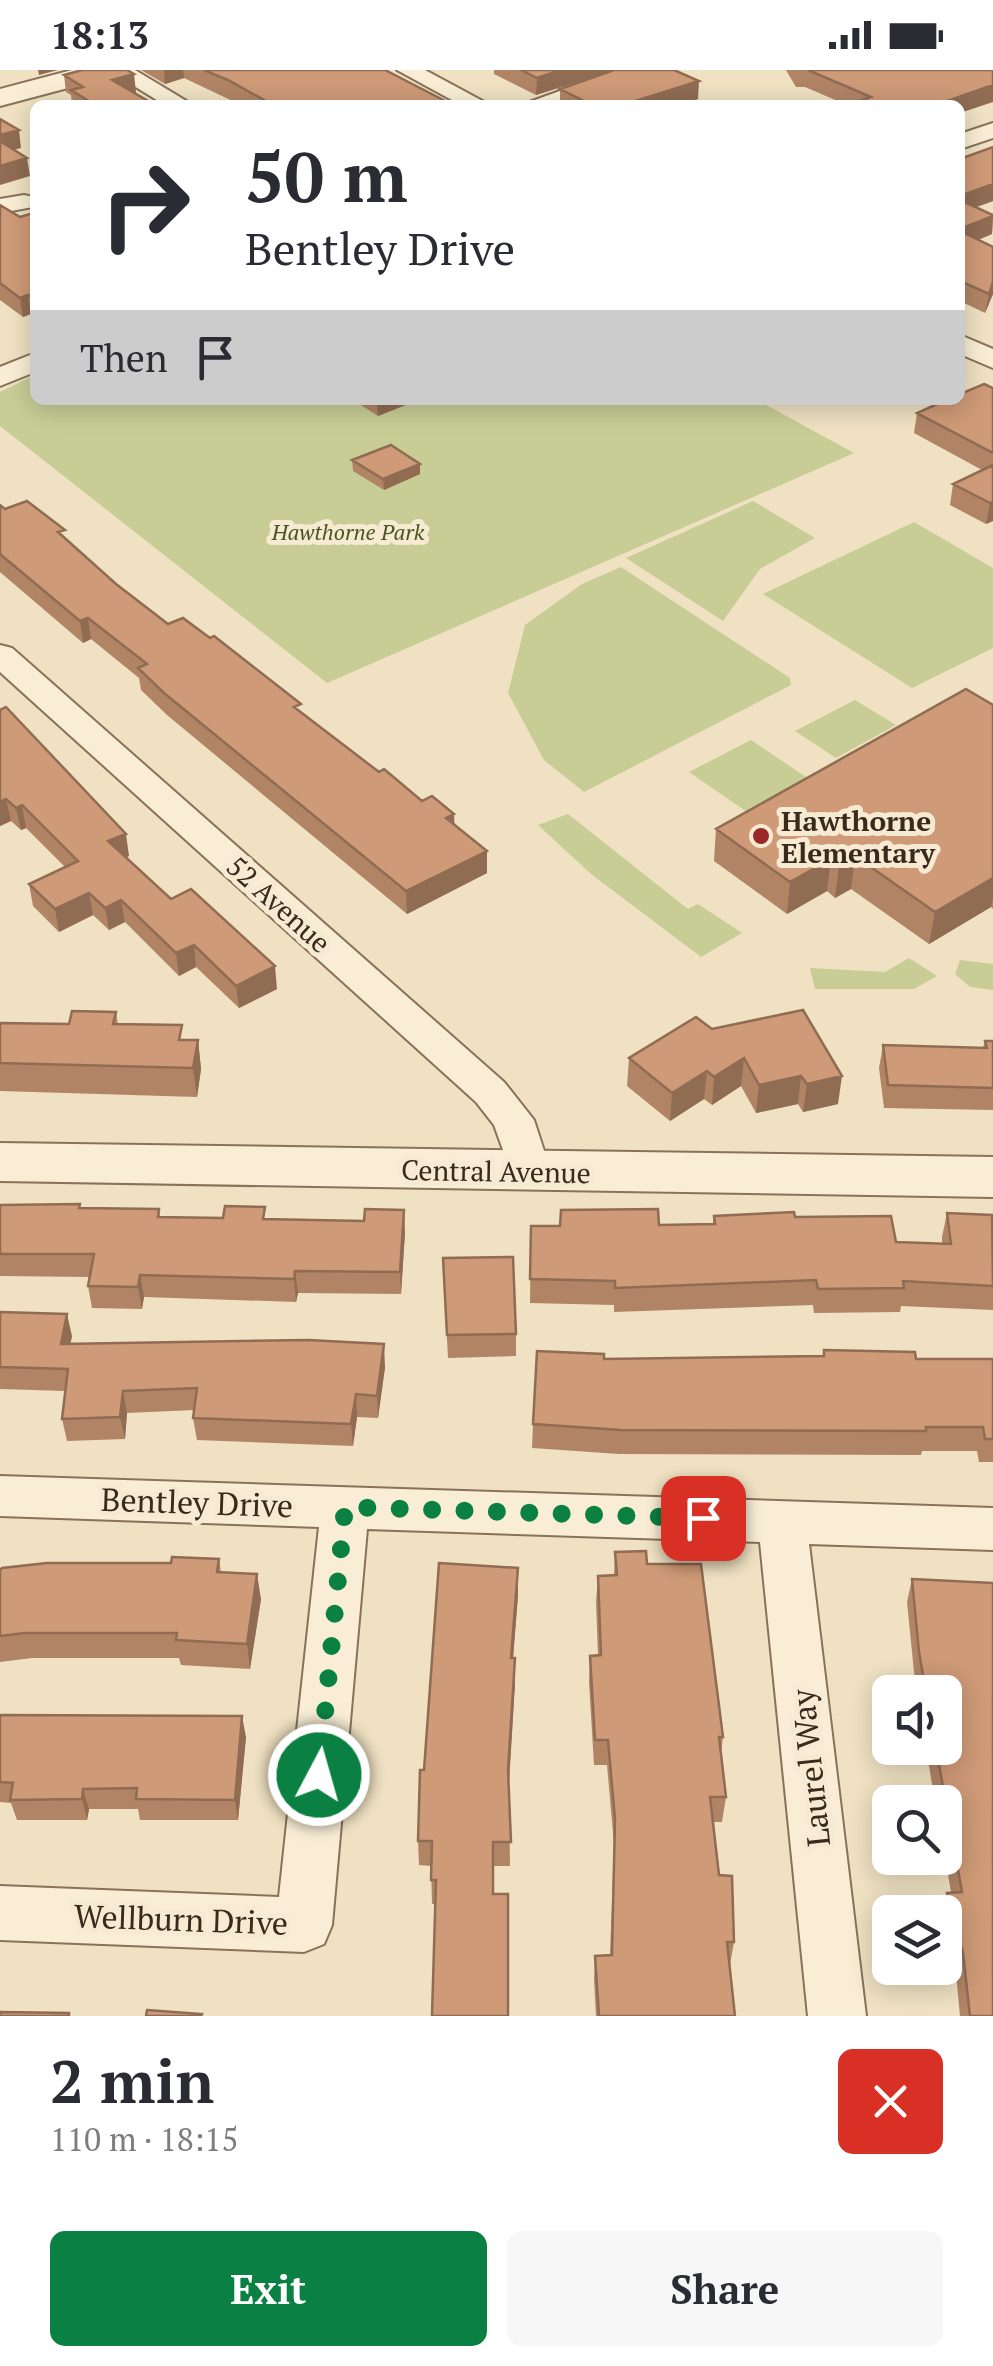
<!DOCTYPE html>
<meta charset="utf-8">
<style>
:root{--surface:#fff;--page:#f7f7f7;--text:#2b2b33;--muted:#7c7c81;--accent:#0b8043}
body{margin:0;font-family:"PT Serif",serif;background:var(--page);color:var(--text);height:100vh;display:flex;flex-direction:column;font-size:38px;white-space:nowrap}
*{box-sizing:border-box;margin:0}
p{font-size:32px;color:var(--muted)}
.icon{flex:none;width:55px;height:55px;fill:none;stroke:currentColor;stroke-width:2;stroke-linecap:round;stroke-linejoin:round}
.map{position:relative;height:1946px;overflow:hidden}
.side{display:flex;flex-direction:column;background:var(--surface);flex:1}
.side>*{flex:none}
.guide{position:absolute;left:30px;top:30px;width:935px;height:305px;border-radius:15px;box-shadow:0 5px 25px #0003;background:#fff;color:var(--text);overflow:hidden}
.buttons{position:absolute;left:872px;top:1605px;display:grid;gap:20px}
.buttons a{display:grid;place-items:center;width:90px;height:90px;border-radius:15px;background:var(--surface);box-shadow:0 5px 25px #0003;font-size:50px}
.pin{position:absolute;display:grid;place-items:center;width:85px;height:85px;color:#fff;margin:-42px;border-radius:20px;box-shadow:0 5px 15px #0006}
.me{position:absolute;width:110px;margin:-55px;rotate:6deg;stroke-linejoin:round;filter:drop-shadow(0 0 8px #0008)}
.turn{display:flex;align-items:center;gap:35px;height:210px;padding:0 50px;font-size:45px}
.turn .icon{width:130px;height:130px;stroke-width:2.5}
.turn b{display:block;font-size:70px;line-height:85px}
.then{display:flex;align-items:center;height:95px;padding:0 50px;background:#0003;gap:20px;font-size:38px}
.round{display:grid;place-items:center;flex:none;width:105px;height:105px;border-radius:15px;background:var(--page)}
.head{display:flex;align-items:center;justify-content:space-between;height:170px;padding:0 50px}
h1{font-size:60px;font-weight:800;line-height:75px}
.button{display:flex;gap:20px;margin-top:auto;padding:20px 50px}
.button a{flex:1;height:115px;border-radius:15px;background:var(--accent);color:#fff;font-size:40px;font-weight:800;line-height:115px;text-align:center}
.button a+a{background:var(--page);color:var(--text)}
.status{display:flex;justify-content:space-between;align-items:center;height:70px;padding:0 50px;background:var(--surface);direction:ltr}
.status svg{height:28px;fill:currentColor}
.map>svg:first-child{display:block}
.green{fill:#c8cd96}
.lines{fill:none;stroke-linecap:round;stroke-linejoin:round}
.minor-casing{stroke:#897259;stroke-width:4}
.tertiary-casing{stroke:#897259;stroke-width:4}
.minor{fill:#f9eed5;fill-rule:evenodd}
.tertiary{fill:#f9eed5;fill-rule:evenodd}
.wall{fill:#b18466}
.shaded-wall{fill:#906c53}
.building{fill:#ce9a77;stroke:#906c53;stroke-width:2.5}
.route{stroke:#0b8043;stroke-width:18;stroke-dasharray:0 32.4}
.poi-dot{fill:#9a272a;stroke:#f6ebd2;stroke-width:4}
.labels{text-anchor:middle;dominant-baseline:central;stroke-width:10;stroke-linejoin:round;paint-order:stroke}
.far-park-label{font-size:22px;font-style:italic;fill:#4a5623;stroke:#f6ebd2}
.poi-label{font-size:28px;font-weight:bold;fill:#392a1d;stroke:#f6ebd2;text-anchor:start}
.street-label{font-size:28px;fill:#392a1d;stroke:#f6ebd2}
.near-street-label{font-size:32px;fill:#392a1d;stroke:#f6ebd2}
</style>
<div class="status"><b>18:13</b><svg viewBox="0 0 49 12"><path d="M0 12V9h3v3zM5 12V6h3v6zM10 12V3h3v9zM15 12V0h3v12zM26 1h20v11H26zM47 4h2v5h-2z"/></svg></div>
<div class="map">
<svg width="993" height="1946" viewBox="0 0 993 1946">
<rect width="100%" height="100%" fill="#efe1c2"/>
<path class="green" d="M 35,305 L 35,330 L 757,330 L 854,383 L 327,613 L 0,356 L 0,322 Z
M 753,431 L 815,468 L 760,499 L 723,551 L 626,488 Z
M 914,452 L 993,498 L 993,578 L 912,618 L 763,524 Z
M 621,497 L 790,608 L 791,615 L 584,722 L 544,690 L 508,623 L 525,555 L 582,514 Z
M 855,630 L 896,655 L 836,688 L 795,661 Z
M 751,670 L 815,713 L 753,746 L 689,702 Z
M 568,744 L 688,839 L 698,834 L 742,863 L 701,887 L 591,804 L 538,755 Z
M 909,888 L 937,906 L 914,919 L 815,919 L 810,898 L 885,902 Z
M 960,890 L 993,894 L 993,920 L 970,917 L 955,904 Z"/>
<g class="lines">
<g class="minor-casing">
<path id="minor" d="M 108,0 L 135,0 L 193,35 L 165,35 Z
M 397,0 L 425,0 L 490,35 L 461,35 Z
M 618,0 L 651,0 L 555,35 L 521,35 Z
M 993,53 L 993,68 L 960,79 L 960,64 Z
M 24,125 L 33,127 L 33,137 L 0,143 L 0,129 Z
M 960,265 L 993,279 L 993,298 L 960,284 Z
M 35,283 L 35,302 L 0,316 L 0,297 Z
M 0,575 L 12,578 L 504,1012 L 534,1050 L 551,1102 L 545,1113 L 530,1118 L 515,1113 L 494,1055 L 476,1032 L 0,602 Z
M 0,1406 L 993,1438 L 993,1480 L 809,1474 L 866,1946 L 808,1946 L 760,1472 L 367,1459 L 332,1855 L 324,1874 L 304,1882 L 0,1870 L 0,1816 L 279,1827 L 319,1457 L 0,1446 Z"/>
</g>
<g class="tertiary-casing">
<path id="tertiary" d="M 72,0 L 117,0 L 113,6 L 0,36 L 0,19 Z
M 0,1073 L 993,1087 L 993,1127 L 0,1111 Z"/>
</g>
<use href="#minor" class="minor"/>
<use href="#tertiary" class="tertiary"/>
</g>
<path class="wall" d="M 141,0 L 385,0 L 453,35 L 241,35 L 184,8 L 165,14 Z
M 494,0 L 674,0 L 698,29 L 679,35 L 560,35 L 560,19 L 608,2 L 536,25 L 494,4 Z
M 786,0 L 993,0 L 960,35 L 847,35 L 805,17 L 796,17 Z
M 64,5 L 136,22 L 133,23 L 155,35 L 72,35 L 71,25 L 66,22 Z
M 993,77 L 993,131 L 976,137 L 993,145 L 992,164 L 978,170 L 993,224 L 985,243 L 960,231 L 960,89 Z
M 0,135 L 20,147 L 35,144 L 35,247 L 31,244 L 23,247 L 0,230 Z
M 993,318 L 993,451 L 986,454 L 950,435 L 953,414 L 982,400 L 914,363 L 917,343 Z
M 353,330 L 418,330 L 378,346 Z
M 352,390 L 420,394 L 420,404 L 384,420 L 353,401 Z
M 0,435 L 5,439 L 66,469 L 116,514 L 168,554 L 302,643 L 379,702 L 422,731 L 455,755 L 487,803 L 407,844 L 167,645 L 141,620 L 139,608 L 91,569 L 83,573 L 0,502 Z
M 993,635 L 993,839 L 991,837 L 929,874 L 851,819 L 835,828 L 827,821 L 787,844 L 714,791 L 716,759 Z
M 0,640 L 129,786 L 126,787 L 171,829 L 277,919 L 239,938 L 196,897 L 179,906 L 125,852 L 109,860 L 93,845 L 59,862 L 33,836 L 29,814 L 65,797 L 26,758 L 21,760 L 11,751 L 0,756 Z
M 803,940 L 838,1034 L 803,1042 L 798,1034 L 756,1043 L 741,1016 L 712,1035 L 704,1029 L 670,1051 L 627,1016 L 629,988 L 712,959 Z
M 116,942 L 118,955 L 184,970 L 198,970 L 201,999 L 197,1027 L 0,1021 L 0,953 L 69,954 Z
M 985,971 L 993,971 L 993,1040 L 884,1038 L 879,998 L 883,975 L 983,978 Z
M 0,1135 L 159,1139 L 160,1147 L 266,1149 L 405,1162 L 401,1224 L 298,1223 L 296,1232 L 144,1227 L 142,1239 L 92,1238 L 88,1216 L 90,1207 L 0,1206 Z
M 947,1143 L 993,1155 L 993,1240 L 901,1236 L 900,1242 L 814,1243 L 813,1235 L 614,1242 L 614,1235 L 530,1233 L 531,1156 L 713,1154 L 714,1146 L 795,1147 L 896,1172 L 942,1174 L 942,1167 Z
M 444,1211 L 516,1264 L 516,1286 L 448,1288 Z
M 0,1242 L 72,1266 L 70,1274 L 385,1297 L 378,1348 L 357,1347 L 353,1376 L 197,1370 L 193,1348 L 194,1340 L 127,1343 L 125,1369 L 67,1371 L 62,1349 L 65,1321 L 0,1319 Z
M 824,1280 L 916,1289 L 993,1289 L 993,1392 L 979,1392 L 977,1381 L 922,1381 L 921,1385 L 619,1384 L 532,1378 L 533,1354 L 604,1289 L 823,1286 Z
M 615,1482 L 647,1494 L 723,1667 L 721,1683 L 726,1727 L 722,1752 L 713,1752 L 719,1805 L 734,1872 L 730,1895 L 735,1946 L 596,1946 L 594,1909 L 595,1886 L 610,1885 L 614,1774 L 607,1695 L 594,1695 L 589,1612 L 590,1586 L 598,1586 L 596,1532 L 598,1506 L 614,1505 Z
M 219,1489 L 221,1502 L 261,1529 L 250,1599 L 181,1595 L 179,1588 L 32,1588 L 0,1592 L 0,1500 L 171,1493 Z
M 518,1498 L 518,1525 L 513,1588 L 515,1588 L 515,1613 L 509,1715 L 510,1796 L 493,1796 L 435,1834 L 432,1834 L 431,1796 L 419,1795 L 418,1771 L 424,1700 Z
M 912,1509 L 993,1513 L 993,1946 L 960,1946 L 956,1904 L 945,1862 L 945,1842 L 941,1842 L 947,1823 L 951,1822 L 945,1788 L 945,1732 L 935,1732 L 926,1678 L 945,1678 L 945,1622 L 916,1622 L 907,1532 Z
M 0,1645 L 246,1667 L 238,1750 L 140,1750 L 138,1739 L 89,1739 L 87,1750 L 17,1750 L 11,1733 L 0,1732 Z"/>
<path class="shaded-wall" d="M 38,0 L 58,0 L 39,5 Z
M 164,0 L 183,0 L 184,8 L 165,14 Z
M 561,0 L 615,0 L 536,25 L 537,8 Z
M 134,4 L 136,22 L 114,28 L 112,10 Z
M 699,11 L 698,29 L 679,35 L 623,35 Z
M 993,15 L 993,32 L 960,43 L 960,35 L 936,35 Z
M 19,60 L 21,78 L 0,84 L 0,65 Z
M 27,88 L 30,106 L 0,115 L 0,96 Z
M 993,114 L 993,131 L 960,143 L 960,126 Z
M 993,146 L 992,164 L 960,177 L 960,159 Z
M 993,212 L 993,224 L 985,243 L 989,224 Z
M 28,225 L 31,244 L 23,247 L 20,228 Z
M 377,330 L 418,330 L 378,346 Z
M 420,394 L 420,404 L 384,420 L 383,409 Z
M 993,432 L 993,451 L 986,454 L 990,433 Z
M 88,548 L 91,569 L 83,573 L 80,551 Z
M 6,729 L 11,751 L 0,756 L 0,732 Z
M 22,735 L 26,758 L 21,760 L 16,738 Z
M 454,744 L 455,766 L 446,748 Z
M 126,764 L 129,786 L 112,794 L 108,771 Z
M 487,781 L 487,803 L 407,844 L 406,821 Z
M 855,786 L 851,819 L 835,828 L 839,795 Z
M 831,789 L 827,821 L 787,844 L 790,812 Z
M 993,808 L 993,828 L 991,837 L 929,874 L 935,842 Z
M 89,823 L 93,845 L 59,862 L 55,839 Z
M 121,830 L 125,852 L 109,860 L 105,838 Z
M 194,875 L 196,897 L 179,906 L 176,883 Z
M 275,896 L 277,919 L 239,938 L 236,916 Z
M 198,970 L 201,999 L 197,1027 L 193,998 Z
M 744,988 L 741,1016 L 712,1035 L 714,1007 Z
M 707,1001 L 704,1029 L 670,1051 L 672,1023 Z
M 801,1006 L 798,1034 L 756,1043 L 759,1015 Z
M 842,1006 L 838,1034 L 803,1042 L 807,1014 Z
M 404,1140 L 405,1162 L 401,1224 L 400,1202 Z
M 295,1201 L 298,1223 L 296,1232 L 294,1209 Z
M 140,1205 L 144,1227 L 142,1239 L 138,1217 Z
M 67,1244 L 72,1266 L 66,1296 L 61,1274 Z
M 384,1274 L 385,1297 L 378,1348 L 377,1326 Z
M 123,1321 L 127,1343 L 125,1369 L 120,1347 Z
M 356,1324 L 357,1347 L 353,1376 L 351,1354 Z
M 518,1498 L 518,1525 L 511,1614 L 511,1588 Z
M 257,1504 L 261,1529 L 250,1599 L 247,1574 Z
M 515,1588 L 515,1613 L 508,1725 L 508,1700 Z
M 242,1646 L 246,1667 L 238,1750 L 235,1730 Z
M 83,1719 L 89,1739 L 87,1750 L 82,1729 Z"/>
<path class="building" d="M 82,0 L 127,0 L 134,4 L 112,10 L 155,35 L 95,35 L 71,20 L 83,17 L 64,5 Z
M 204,0 L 385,0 L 453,35 L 273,35 L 228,10 Z
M 521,0 L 561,0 L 537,8 Z
M 614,0 L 674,0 L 699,11 L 623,35 L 592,35 L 560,19 Z
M 808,0 L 993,0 L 993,15 L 936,35 L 849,35 L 871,27 Z
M 0,49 L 19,60 L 0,65 Z
M 0,71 L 27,88 L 0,96 Z
M 993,77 L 993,114 L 960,126 L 960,89 Z
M 960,130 L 993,145 L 993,146 L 960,159 Z
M 0,135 L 20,147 L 33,143 L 35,144 L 35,230 L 28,225 L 20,228 L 0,213 Z
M 960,161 L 993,177 L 993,212 L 989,224 L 960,211 Z
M 984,314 L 993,318 L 993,383 L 917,343 L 946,330 L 960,330 L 960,324 Z
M 391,375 L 420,394 L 383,409 L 352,390 Z
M 993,395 L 993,432 L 990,433 L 953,414 Z
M 27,431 L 65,460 L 58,462 L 116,514 L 168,554 L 183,548 L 210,568 L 214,566 L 301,634 L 294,637 L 379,702 L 384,699 L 422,731 L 432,726 L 454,744 L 446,748 L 487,781 L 406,821 L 164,623 L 138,598 L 147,594 L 88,548 L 80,551 L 0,484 L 0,435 L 5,439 Z
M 966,619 L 993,635 L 993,808 L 935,842 L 855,786 L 839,795 L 831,789 L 790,812 L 716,759 Z
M 6,637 L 126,764 L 108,771 L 171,829 L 191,819 L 275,896 L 236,916 L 194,875 L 176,883 L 121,830 L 105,838 L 89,823 L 55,839 L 29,814 L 78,791 L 22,735 L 16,738 L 6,729 L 0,732 L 0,640 Z
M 803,940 L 842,1006 L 807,1014 L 801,1006 L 759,1015 L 744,988 L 714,1007 L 707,1001 L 672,1023 L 629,988 L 696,947 L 712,959 Z
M 72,941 L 116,942 L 113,954 L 182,955 L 179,970 L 198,970 L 193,998 L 0,993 L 0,953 L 69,954 Z
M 985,971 L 993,971 L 993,1018 L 888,1015 L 883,975 L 987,978 Z
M 80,1134 L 79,1138 L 159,1139 L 158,1147 L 223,1148 L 225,1136 L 265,1137 L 263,1149 L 364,1151 L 365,1139 L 404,1140 L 400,1202 L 295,1201 L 294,1209 L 140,1205 L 138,1217 L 88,1216 L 94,1184 L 0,1184 L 0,1135 Z
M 658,1139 L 659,1155 L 715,1154 L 714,1146 L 794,1142 L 795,1147 L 891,1146 L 896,1172 L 951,1174 L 947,1143 L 992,1145 L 993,1216 L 903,1211 L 904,1218 L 818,1219 L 816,1210 L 615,1218 L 615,1211 L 530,1209 L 531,1156 L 560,1156 L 561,1140 Z
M 513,1187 L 516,1264 L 447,1265 L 443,1188 Z
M 0,1242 L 67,1244 L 61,1274 L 308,1270 L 384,1274 L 377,1326 L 356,1324 L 351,1354 L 193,1348 L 197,1318 L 123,1321 L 120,1347 L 62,1349 L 68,1299 L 0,1297 Z
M 824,1280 L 915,1282 L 916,1289 L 993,1289 L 993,1369 L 985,1369 L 983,1357 L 926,1357 L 926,1361 L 621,1360 L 533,1354 L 537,1281 L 604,1284 L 604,1289 L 824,1286 Z
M 646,1481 L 647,1494 L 701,1494 L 723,1667 L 719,1667 L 726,1727 L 710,1727 L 719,1805 L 732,1806 L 734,1872 L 727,1872 L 735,1946 L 599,1946 L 595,1886 L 612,1885 L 615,1749 L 608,1670 L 595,1670 L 590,1586 L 601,1585 L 598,1506 L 617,1505 L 615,1482 Z
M 172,1487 L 219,1489 L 217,1502 L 257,1504 L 247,1574 L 176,1570 L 177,1563 L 25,1563 L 0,1566 L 0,1500 L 2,1498 L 47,1493 L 171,1493 Z
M 439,1493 L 518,1498 L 511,1588 L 515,1588 L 508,1700 L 511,1772 L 493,1772 L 493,1824 L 508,1824 L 508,1946 L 432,1946 L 436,1810 L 431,1810 L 432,1771 L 418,1771 L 420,1700 L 424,1700 Z
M 912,1509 L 993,1513 L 993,1946 L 970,1946 L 963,1883 L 947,1823 L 962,1822 L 936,1678 L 945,1678 L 945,1622 L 926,1622 L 919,1582 Z
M 0,1645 L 242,1646 L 235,1730 L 136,1729 L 137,1718 L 83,1719 L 82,1729 L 10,1730 L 13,1713 L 0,1712 Z
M 147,1940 L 202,1944 L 201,1946 L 146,1946 Z
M 0,1942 L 69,1943 L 69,1946 L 0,1946 Z"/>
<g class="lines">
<path class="route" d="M 319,1705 L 345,1437 L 703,1448"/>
</g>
<circle class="poi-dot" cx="761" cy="766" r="10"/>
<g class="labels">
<g class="far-park-label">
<text x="348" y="461">Hawthorne Park</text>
</g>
<g class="poi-label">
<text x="781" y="750">Hawthorne<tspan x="781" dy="32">Elementary</tspan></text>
</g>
<g class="street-label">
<text transform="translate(279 834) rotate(42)">52 Avenue</text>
<text transform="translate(496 1101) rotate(1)">Central Avenue</text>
</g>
<g class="near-street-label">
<text transform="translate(197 1432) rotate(2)">Bentley Drive</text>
<text transform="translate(810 1698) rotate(-96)">Laurel Way</text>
<text transform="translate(181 1849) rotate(2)">Wellburn Drive</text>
</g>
</g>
</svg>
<div class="buttons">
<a><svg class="icon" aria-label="sound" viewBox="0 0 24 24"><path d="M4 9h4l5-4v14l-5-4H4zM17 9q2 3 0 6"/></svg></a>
<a><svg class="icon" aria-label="search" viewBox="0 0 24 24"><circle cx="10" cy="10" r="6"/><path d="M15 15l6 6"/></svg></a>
<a><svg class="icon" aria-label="layers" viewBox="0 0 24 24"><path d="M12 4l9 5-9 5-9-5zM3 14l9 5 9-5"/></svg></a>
</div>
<div class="pin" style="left:703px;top:1448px;background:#d93025"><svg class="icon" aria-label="arrive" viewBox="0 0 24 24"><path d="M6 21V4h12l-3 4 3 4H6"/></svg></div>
<svg class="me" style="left:319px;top:1705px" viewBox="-20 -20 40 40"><circle r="17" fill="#0b8043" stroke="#fff" stroke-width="3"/><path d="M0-11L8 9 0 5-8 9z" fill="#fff"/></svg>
<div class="guide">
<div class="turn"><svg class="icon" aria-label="right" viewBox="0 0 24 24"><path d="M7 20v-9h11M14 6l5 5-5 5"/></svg><div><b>50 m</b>Bentley Drive</div></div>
<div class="then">Then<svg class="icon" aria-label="arrive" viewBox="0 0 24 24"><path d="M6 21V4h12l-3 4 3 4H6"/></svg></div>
</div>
</div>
<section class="side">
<div class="head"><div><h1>2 min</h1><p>110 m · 18:15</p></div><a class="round" style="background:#d93025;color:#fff"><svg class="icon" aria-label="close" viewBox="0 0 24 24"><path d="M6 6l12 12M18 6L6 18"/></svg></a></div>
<div class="button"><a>Exit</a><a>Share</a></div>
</section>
